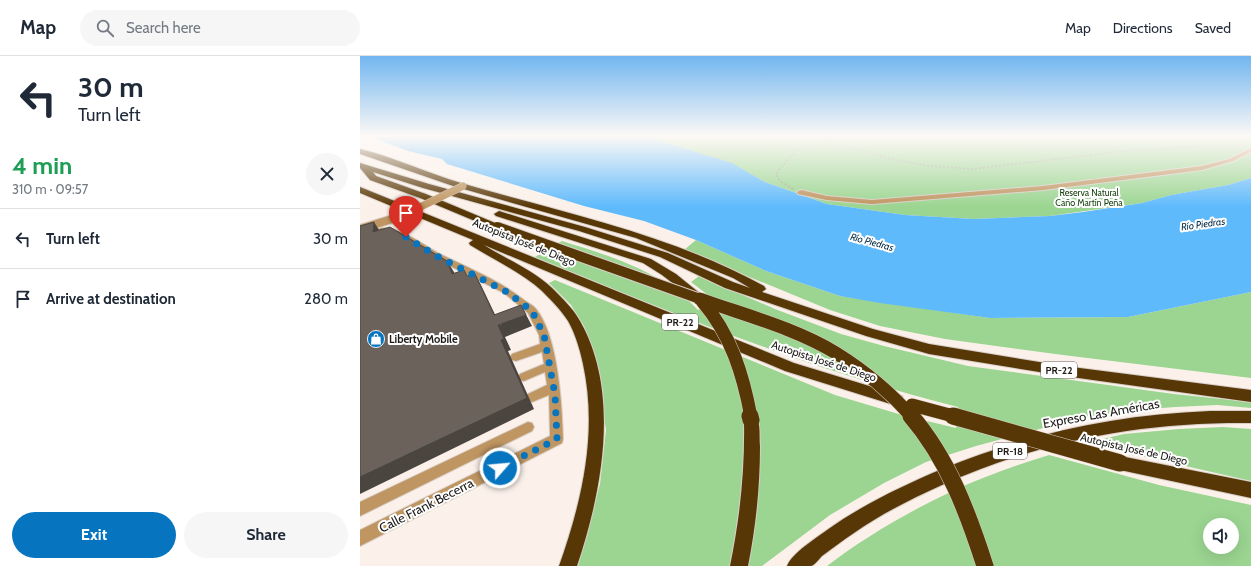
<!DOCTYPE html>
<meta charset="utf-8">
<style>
:root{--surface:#fff;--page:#f6f6f7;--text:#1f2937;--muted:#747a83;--line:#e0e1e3;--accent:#0674bf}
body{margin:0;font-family:Cabin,sans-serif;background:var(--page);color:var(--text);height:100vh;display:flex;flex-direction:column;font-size:15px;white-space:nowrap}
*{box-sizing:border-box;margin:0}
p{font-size:13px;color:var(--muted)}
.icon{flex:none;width:22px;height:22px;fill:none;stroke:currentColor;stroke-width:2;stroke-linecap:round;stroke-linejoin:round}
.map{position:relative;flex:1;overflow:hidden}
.side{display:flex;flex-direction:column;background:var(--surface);width:360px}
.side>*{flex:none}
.top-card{background:#fff;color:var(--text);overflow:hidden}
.controls{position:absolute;left:843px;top:462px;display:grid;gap:8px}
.controls a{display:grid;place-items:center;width:36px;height:36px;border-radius:50%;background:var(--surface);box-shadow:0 4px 16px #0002;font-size:20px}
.pin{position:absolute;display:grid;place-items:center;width:34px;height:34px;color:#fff;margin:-41px -17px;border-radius:50% 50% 50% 0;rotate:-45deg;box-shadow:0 0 4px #0007}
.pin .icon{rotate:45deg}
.me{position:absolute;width:44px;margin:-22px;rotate:63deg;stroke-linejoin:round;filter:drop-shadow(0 0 3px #0008)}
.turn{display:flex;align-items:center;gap:14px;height:84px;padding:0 12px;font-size:18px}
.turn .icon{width:52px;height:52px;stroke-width:2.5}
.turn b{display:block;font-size:28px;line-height:34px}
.round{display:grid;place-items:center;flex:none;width:42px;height:42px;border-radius:21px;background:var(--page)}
.head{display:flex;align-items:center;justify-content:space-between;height:68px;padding:0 12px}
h1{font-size:24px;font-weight:800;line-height:30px;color:#1e9e55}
.cta{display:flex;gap:8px;margin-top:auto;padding:8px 12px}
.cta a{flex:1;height:46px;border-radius:24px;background:var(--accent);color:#fff;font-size:16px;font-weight:800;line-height:46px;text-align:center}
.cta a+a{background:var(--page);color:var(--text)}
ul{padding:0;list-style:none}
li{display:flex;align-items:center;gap:12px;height:60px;padding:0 12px;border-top:1px solid var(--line)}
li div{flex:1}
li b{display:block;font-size:15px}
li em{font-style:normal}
header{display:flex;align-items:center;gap:24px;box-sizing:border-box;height:56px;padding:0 20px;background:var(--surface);border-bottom:1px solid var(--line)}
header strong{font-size:19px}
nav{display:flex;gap:22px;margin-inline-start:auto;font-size:14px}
.search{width:280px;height:36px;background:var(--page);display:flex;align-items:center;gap:10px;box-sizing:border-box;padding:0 14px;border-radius:22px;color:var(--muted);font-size:15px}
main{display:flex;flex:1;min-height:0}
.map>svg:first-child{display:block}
.green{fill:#9bd591;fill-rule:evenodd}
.water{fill:#5fbafc}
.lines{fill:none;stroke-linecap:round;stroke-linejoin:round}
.minor-casing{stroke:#d8cfc8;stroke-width:2}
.highway-casing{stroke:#d8cfc8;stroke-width:2}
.path{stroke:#aaa29d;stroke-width:1.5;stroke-dasharray:2 2;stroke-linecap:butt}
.minor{fill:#bf9561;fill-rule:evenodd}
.highway{fill:#583706;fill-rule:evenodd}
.minor-bridge-far1-casing{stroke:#d8cfc8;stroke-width:8;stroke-linecap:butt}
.minor-bridge-casing{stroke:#d8cfc8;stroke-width:10;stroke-linecap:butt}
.highway-bridge-far2-casing{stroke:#d8cfc8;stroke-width:12;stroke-linecap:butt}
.highway-bridge-far1-casing{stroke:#d8cfc8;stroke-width:14;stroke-linecap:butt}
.highway-bridge-casing{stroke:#d8cfc8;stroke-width:18;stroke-linecap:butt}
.minor-bridge-far1{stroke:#bf9561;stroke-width:7}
.minor-bridge{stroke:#bf9561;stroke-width:8}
.highway-bridge-far2{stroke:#583706;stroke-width:10}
.highway-bridge-far1{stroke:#583706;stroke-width:13}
.highway-bridge{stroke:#583706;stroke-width:17}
.shaded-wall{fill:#4b4540}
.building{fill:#6b625c;stroke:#4b4540}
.route{stroke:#0674bf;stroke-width:7;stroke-dasharray:0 12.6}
.labels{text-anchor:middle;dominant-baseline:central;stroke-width:4;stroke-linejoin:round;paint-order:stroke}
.far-park-label{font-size:9px;fill:#123f0a;stroke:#fff}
.far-water-label{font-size:10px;font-style:italic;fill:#062e48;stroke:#fff}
.shield{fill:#fff;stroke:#625f5d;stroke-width:1}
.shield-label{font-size:10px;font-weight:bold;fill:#1e1b18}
.street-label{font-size:11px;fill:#1e1b18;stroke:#fff}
.poi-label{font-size:11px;font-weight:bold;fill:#1e1b18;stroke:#fff;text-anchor:start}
.near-street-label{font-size:13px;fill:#1e1b18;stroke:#fff}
</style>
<header>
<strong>Map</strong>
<div class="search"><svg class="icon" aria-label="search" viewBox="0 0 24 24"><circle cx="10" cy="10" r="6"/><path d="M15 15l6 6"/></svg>Search here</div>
<nav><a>Map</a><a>Directions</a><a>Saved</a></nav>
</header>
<main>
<section class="side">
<div class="top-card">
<div class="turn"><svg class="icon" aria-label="left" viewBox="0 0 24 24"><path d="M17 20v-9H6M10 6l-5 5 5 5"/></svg><div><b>30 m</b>Turn left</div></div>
</div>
<div class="head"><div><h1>4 min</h1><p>310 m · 09:57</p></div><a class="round"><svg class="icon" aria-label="close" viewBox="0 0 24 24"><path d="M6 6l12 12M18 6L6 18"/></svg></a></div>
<ul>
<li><svg class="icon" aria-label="left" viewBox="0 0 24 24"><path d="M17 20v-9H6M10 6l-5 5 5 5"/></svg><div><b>Turn left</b></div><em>30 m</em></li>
<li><svg class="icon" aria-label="arrive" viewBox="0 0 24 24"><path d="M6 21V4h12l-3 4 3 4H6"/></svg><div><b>Arrive at destination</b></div><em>280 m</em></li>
</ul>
<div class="cta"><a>Exit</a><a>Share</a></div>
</section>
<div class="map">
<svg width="891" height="510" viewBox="0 0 891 510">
<rect width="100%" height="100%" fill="#fbf1ea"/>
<path class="green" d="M 285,80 L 891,80 L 891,122 L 868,129 L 811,139 L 782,147 L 690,160 L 614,163 L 545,159 L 467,148 L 405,126 L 371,107 Z
M 336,184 L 406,215 L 480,240 L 630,262 L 768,261 L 891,236 L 891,322 L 703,299 L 585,283 L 520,270 L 470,254 L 324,194 Z
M 202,185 C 253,201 301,215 338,254 L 357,246 L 331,226 L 339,220 L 415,253 L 481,278 L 524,290 L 608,310 L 814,338 L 891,346 L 891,352 L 857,349 L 816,351 L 774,354 L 736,360 L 691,370 L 616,390 L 566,406 L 524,427 L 470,459 L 402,510 L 218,510 L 240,428 L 246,374 L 239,324 L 234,297 L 224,270 L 211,249 L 189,227 L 195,224 L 475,339 L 542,359 L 596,372 L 598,351 C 453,315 314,258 175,201 Z
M 863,371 L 891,373 L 891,425 L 725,387 L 764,378 L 819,373 Z
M 689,399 L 799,429 L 891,449 L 891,510 L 467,510 C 511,476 572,442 623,422 C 645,413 667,406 689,399 ZM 850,469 L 872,469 L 872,491 L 850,491 Z"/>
<path class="water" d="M 8,80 L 285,80 L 372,107 L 405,126 L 467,148 L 545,159 L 614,163 L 690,160 L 723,156 L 782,147 L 811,139 L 868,129 L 891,122 L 891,236 L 768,261 L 630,262 L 520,247 L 480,240 L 406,215 L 336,184 L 284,165 L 224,150 L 87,108 L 82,103 L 48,95 Z"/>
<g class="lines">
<g class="minor-casing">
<path id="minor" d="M 891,92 L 891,96 L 873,105 L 842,114 L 683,134 L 512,148 L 467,144 L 438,138 L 437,136 L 441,134 L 467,140 L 512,144 L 683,130 L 842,110 L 869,103 Z
M 21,172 C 45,172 63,190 84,200 C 111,213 140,225 164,244 C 168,247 173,249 176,253 C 198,280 202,349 203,383 L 202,387 L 0,490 L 0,474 L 190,380 L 189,339 L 172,346 L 168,344 L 166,341 L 168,338 L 187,329 L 185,316 L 164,325 L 160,324 L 158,321 L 160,318 L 184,308 L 182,296 L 156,305 L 152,304 L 150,301 L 152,298 L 180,288 L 179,279 L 168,257 L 144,237 L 72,201 L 43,183 L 30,176 L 21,176 L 0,181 L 0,177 Z
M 168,366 L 172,367 L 174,371 L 172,375 L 0,460 L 0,446 Z"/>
</g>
<g class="highway-casing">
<path id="highway" d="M 0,93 C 34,101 67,117 101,127 C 203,157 310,178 404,230 L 406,233 L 402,236 L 513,273 L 569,288 L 704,310 L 891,334 L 891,346 L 704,320 L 569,298 L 506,280 L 365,232 L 300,201 L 219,175 L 63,132 L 13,116 L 16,120 L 66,138 L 140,169 L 142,171 L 140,173 L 134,173 L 60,142 L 10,124 L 0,112 L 0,107 L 69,128 L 225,171 L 308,197 L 373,226 L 390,232 L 373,222 L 276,182 L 93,130 L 0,98 Z
M 0,131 L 434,307 L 542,340 L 544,344 L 542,348 L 537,350 L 425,315 L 124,189 C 146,203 171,213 191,231 C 201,241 213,252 220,265 C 261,337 242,436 217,510 L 199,510 C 222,445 238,377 223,308 C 220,294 215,277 208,265 C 201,254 191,244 182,235 C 161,216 134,204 110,189 L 109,187 L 113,184 L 0,137 Z
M 139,155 L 291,203 L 316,218 L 342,239 L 340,242 L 332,242 L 302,219 L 283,207 L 136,160 L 134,158 Z
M 850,355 L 891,355 L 891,367 C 781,366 683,384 582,429 C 551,443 521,458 494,477 C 483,484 473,492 462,500 C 459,503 455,509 451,510 C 445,510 433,510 427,510 C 432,497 455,483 467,474 C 502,449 542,430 582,413 C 671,377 754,359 850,355 Z
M 391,358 L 396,360 C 401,368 399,380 400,390 C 400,430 396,470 388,510 L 370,510 C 380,462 385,414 384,364 L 386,360 Z
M 760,400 L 891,426 L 891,442 L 760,414 L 754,412 L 752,407 L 754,402 Z"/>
</g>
<path class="path" d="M 451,80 L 531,103 L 570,110 L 612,113 L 775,94 L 833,91 L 846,89 L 856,80
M 433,133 L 420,125 L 416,118 L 429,102 L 452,80"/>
<use href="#minor" class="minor"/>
<use href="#highway" class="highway"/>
<g class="minor-bridge-far1-casing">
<path id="minor-bridge-far1" d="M 58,152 L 103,130"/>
</g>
<g class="minor-bridge-casing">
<path id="minor-bridge" d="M 0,173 L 42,160 L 60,151"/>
</g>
<g class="highway-bridge-far2-casing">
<path id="highway-bridge-far2" d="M 137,171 L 343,244"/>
</g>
<g class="highway-bridge-far1-casing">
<path id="highway-bridge-far1" d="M 340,243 C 384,259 435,272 476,297 C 505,315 530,336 552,361
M 342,245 C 371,279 383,318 391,361
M 552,349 L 597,361"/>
</g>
<g class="highway-bridge-casing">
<path id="highway-bridge" d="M 390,360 L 391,364
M 551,360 C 588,403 608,457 625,510
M 593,360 L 760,407"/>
</g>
<use href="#minor-bridge-far1" class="minor-bridge-far1"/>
<use href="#minor-bridge" class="minor-bridge"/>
<use href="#highway-bridge-far2" class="highway-bridge-far2"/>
<use href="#highway-bridge-far1" class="highway-bridge-far1"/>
<use href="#highway-bridge" class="highway-bridge"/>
</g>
<path class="shaded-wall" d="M 14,166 L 21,177 L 13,176 Z
M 87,205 L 94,216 L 99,229 L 92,218 Z
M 115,218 L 121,229 L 140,269 L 161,249 L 172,270 L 145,281 L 151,294 L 148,295 L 174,353 L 0,438 L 0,421 L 141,284 L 138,269 L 134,259 Z"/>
<path class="building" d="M 14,166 L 13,176 L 30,171 L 87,205 L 92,218 L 104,214 L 107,220 L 115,218 L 134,259 L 161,249 L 166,259 L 138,269 L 144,283 L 141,284 L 167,342 L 0,421 L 0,170 Z"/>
<linearGradient id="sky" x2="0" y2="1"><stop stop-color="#71b6f0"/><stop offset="0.53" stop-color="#fdf9f6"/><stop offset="1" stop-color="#fdf9f6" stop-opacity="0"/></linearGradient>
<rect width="891" height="151" fill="url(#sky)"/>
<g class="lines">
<path class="route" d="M 46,181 L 75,199 L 147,236 L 172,255 L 184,279 L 195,339 L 197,383 L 140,412"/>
</g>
<defs>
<g id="shop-disc" transform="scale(0.9)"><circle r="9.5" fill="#0674bf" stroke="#fff"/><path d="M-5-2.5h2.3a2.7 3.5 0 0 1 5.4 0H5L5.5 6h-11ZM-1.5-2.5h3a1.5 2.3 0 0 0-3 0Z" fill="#fff"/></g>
</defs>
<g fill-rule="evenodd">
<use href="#shop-disc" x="16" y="283"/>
</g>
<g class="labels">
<g class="far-park-label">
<text x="729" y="136">Reserva Natural<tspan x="729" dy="10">Caño Martín Peña</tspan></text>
</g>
<g class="far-water-label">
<text transform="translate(843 168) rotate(-8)">Río Piedras</text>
<text transform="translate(512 186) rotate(15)">Río Piedras</text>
</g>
<g class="shield">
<rect x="302" y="258" width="36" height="16" rx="3"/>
<rect x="681" y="306" width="36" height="16" rx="3"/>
<rect x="633" y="387" width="34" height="16" rx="3"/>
</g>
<g class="shield-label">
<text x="320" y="266">PR-22</text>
<text x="699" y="314">PR-22</text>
<text x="650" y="395">PR-18</text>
</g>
<g class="street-label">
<text transform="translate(164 186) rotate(22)">Autopista José de Diego</text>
<text transform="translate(464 305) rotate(18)">Autopista José de Diego</text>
<text transform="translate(774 393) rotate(13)">Autopista José de Diego</text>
</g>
<g class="poi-label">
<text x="29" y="283">Liberty Mobile</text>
</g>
<g class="near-street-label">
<text transform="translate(741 357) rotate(-10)">Expreso Las Américas</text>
<text transform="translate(66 449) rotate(-27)">Calle Frank Becerra</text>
</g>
</g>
</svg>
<div class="controls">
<a><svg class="icon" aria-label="sound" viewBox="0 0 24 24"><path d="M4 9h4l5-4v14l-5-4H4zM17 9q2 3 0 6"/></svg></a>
</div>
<div class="pin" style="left:46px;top:181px;background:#d93025"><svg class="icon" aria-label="arrive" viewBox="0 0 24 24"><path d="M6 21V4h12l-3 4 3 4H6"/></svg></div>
<svg class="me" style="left:140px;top:412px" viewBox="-20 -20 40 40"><circle r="17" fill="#0674bf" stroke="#fff" stroke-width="3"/><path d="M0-11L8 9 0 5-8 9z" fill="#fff"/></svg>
</div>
</main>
